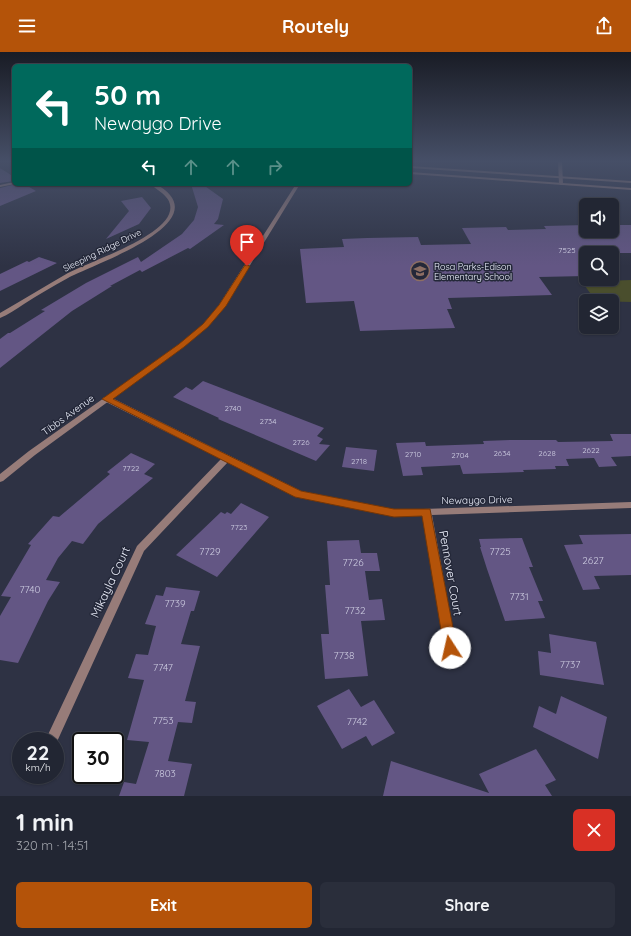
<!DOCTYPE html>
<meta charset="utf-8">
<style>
:root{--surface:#222633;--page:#2a2e3b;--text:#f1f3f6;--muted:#a2a5ac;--line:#3f434e;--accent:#b45309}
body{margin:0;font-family:Quicksand,sans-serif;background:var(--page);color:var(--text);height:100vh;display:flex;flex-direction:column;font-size:15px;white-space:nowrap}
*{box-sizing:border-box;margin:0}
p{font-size:13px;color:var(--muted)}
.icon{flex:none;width:22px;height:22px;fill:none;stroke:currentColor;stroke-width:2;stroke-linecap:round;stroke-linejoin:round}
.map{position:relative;height:744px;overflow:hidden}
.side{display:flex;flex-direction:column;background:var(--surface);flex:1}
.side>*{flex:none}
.banner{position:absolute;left:12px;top:12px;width:400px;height:122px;border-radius:6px;box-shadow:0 1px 3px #0004,0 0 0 1px var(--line);background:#00695c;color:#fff;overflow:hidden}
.controls{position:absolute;left:579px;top:146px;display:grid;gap:8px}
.controls a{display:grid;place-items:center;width:40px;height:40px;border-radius:6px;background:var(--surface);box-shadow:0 1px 3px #0004,0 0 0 1px var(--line);font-size:20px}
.speed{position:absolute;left:12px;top:680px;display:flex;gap:8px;font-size:20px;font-weight:700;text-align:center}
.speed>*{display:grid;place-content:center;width:52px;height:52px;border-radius:50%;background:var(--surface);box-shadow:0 1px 3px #0004,0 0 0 1px var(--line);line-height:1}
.speed small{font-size:10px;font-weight:400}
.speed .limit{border:2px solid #111;border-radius:6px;background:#fff;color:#111}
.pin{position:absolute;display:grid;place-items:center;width:34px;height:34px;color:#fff;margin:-41px -17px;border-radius:50% 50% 50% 0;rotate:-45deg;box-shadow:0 0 4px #0007}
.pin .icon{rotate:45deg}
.me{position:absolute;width:44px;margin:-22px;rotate:350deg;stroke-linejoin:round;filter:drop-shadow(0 0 3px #0008)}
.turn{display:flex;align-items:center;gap:14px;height:84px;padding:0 16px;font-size:18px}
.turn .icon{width:52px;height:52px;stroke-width:2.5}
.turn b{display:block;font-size:28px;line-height:34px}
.lanes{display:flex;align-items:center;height:38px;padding:0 16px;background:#0003;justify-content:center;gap:20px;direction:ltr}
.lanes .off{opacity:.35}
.round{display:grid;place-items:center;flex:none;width:42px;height:42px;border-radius:6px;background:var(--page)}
.overview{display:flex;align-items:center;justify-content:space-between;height:68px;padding:0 16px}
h1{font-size:24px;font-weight:800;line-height:30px}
.action{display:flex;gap:8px;margin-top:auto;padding:8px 16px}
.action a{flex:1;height:46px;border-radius:6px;background:var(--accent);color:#fff;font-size:16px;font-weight:800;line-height:46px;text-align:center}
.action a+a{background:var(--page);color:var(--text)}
header{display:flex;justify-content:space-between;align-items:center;height:52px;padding:0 16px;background:var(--accent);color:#fff;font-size:18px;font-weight:800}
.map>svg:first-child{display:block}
.green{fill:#4a4e2d}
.building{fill:#635684}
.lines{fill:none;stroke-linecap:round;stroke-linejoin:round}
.minor{fill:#977c79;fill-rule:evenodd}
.tertiary{fill:#977c79;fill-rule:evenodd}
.route{fill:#b45309;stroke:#753606}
.labels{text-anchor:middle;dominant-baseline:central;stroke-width:3;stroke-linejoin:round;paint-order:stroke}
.number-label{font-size:8px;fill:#cbcadf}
.far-street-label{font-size:9px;fill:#eef1fd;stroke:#242839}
.far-poi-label{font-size:9px;fill:#eef1fd;stroke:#242839;text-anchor:start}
.street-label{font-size:10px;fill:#eef1fd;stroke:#242839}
.near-number-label{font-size:10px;fill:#cbcadf}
.near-street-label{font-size:12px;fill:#eef1fd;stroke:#242839}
</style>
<header><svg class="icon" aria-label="menu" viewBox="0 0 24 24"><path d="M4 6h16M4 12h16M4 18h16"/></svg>Routely<svg class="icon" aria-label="share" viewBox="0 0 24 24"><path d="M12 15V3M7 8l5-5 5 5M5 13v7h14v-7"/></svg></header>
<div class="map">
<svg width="631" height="744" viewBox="0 0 631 744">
<rect width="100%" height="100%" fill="#2e3244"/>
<path class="green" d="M 631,228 L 631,250 L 596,249 L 582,230 Z"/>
<path class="building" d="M 0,116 L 14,125 L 14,129 L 0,131 Z
M 16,132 L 24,132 L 36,139 L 0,154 L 0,136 Z
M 191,132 L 202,132 L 223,147 L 218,167 L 214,172 L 224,173 L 190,197 L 188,196 L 142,220 L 140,218 L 110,234 L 112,234 L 72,259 L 0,316 L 0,287 L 8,281 L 10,281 L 45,259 L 41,258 L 86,231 L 138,205 L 141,210 L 182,182 L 194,168 L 198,155 Z
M 142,145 L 151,156 L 139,172 L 106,187 L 129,159 L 121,149 Z
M 586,173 L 586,179 L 612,179 L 612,173 L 631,173 L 631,201 L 586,201 L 586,224 L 539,225 L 552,243 L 448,246 L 452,257 L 447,257 L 455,276 L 360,279 L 354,249 L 306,251 L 300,197 L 344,195 L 342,187 L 367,186 L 418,185 L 421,193 L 471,192 L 462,176 L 506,175 L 508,178 L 546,177 L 544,174 Z
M 39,205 L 57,211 L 0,239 L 0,222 L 27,209 L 29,210 Z
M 203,329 L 324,376 L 317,384 L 323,387 L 319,392 L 330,393 L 316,409 L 218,367 L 219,366 L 173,345 L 186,335 L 192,338 Z
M 610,382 L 631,382 L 631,404 L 611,405 L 617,414 L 599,415 L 594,406 L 566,407 L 569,414 L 555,414 L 556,417 L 523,418 L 524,420 L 463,422 L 460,413 L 421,415 L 423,423 L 403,424 L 396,391 L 425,390 L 426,394 L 484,392 L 483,389 L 511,388 L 556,388 L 558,390 L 613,389 Z
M 346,395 L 377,398 L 374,419 L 342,415 Z
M 131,401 L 155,412 L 144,422 L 153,426 L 98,472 L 83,492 L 72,489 L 58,506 L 46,528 L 60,530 L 48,549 L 18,611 L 0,608 L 0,564 L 11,545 L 1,544 L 31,493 L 28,492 L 53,464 L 59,465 L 110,422 L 107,420 Z
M 241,451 L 269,465 L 217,525 L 176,503 L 221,460 L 225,462 L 227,460 L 231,462 Z
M 631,482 L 631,523 L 594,524 L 600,537 L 583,538 L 564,493 L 583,492 L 579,483 Z
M 522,486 L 533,515 L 529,515 L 543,549 L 538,549 L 545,566 L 505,569 L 487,517 L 480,495 L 481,495 L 479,487 Z
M 359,488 L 361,501 L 377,501 L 380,519 L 365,519 L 369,548 L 382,547 L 385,568 L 361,569 L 368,624 L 325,627 L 321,582 L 329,582 L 325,533 L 330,533 L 327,489 Z
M 166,535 L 200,539 L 194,559 L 191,559 L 181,592 L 200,594 L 185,649 L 196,650 L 192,671 L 178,670 L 168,709 L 192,712 L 184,744 L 119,744 L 124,730 L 136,732 L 149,690 L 127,688 L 144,628 L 128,626 L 136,602 L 148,603 L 156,574 L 145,572 L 156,543 L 163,544 Z
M 549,582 L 596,590 L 604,633 L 540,623 L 538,599 L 551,601 Z
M 349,637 L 361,655 L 374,648 L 395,681 L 372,694 L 366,684 L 342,697 L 317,654 Z
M 561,644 L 607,665 L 598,707 L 533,675 L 539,654 L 556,662 Z
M 536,697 L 556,728 L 545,733 L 552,744 L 383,744 L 391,709 L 489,741 L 479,722 Z"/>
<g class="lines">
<path class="minor" d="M 558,109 L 562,109 L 563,132 L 561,133 L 559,132 Z
M 14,130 L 14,132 L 15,132 L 0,135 L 0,133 Z
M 150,132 C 158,132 165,137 170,143 C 199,178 89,214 68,226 C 53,234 38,243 24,252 C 16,257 8,263 0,266 L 0,261 C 23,248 45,234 68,221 C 91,209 165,185 170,159 C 173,145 158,139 150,132 Z
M 104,345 L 110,345 L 301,439 L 394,458 L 631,450 L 631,456 L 432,463 L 459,611 L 457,615 L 453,616 L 449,615 L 447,611 L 423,463 L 394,464 L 299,445 L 228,410 L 144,499 L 55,694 L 55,689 L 45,689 L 137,494 L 221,407 L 104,349 L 103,347 Z"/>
<path class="tertiary" d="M 410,114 L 631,129 L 631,131 L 410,116 Z
M 410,120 L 631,136 L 631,138 L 410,122 Z
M 296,132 L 300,132 L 225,254 L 207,275 L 183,295 L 35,403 L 3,429 L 0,430 L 0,422 L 29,399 L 179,293 L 203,273 L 219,253 Z"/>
</g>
<linearGradient id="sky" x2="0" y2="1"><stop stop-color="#191c25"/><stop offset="0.51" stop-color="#464f67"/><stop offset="1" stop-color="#464f67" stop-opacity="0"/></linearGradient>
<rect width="631" height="214" fill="url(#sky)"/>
<path class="route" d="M 245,213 L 250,214 L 226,254 L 208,275 L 184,295 L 113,347 L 301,439 L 394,457 L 430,457 L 457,596 L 455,600 L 450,602 L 446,600 L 444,596 L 422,464 L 394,465 L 295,445 L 102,347 L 179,292 L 203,272 L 219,253 Z"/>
<defs>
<g id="school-ring" transform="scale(1)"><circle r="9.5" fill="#242839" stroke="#8d6e63" stroke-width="1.5"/><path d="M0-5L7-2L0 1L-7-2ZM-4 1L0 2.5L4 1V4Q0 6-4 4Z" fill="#8d6e63"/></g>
</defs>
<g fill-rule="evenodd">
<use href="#school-ring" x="420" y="219"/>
</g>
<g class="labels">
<g class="number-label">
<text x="567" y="198">7525</text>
<text x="233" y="356">2740</text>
<text x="268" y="369">2734</text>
<text x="301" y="390">2726</text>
<text x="591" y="398">2622</text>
<text x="502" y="401">2634</text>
<text x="547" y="401">2628</text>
<text x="413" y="402">2710</text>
<text x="460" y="403">2704</text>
<text x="359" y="409">2718</text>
<text x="131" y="416">7722</text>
<text x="239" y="475">7723</text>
</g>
<g class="far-street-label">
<text transform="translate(102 198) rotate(-26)">Sleeping Ridge Drive</text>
</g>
<g class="far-poi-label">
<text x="434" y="214">Rosa Parks-Edison<tspan x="434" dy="10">Elementary School</tspan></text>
</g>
<g class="street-label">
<text transform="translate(68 363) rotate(-36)">Tibbs Avenue</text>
<text transform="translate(477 448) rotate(-1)">Newaygo Drive</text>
</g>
<g class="near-number-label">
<text x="210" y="499">7729</text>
<text x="500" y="499">7725</text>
<text x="593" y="508">2627</text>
<text x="353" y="510">7726</text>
<text x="30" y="537">7740</text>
<text x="519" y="544">7731</text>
<text x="175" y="551">7739</text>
<text x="355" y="558">7732</text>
<text x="344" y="603">7738</text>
<text x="570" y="612">7737</text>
<text x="163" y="615">7747</text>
<text x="163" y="668">7753</text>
<text x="357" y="669">7742</text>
<text x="165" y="721">7803</text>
</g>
<g class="near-street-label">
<text transform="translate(451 521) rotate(80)">Pennover Court</text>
<text transform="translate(110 530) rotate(-65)">Mikayla Court</text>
</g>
</g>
</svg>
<div class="controls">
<a><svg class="icon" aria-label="sound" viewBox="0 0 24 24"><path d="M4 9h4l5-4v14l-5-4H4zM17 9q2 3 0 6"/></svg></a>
<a><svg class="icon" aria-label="search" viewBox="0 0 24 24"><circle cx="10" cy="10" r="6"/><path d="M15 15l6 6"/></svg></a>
<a><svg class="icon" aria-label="layers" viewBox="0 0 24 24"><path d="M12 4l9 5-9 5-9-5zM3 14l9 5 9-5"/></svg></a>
</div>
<div class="speed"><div>22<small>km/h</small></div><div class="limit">30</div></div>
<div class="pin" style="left:247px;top:214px;background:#d93025"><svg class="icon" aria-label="arrive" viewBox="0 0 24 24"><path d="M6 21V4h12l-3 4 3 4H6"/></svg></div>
<svg class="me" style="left:450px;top:596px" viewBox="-20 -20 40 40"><circle r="19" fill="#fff"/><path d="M0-13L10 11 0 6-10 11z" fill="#b45309"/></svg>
<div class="banner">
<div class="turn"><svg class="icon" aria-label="left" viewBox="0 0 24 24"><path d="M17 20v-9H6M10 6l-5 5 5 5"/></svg><div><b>50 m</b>Newaygo Drive</div></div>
<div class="lanes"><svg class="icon" aria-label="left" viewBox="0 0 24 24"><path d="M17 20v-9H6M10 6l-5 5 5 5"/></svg><svg class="icon off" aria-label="ahead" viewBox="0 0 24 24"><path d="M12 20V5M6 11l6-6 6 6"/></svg><svg class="icon off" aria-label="ahead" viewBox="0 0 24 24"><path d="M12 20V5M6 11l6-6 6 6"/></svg><svg class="icon off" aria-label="right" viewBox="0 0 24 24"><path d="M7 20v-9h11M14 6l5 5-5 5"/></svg></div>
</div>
</div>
<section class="side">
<div class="overview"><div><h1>1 min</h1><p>320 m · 14:51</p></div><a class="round" style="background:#d93025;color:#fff"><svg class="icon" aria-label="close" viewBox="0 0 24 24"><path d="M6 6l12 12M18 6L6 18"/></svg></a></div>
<div class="action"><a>Exit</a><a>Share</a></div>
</section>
